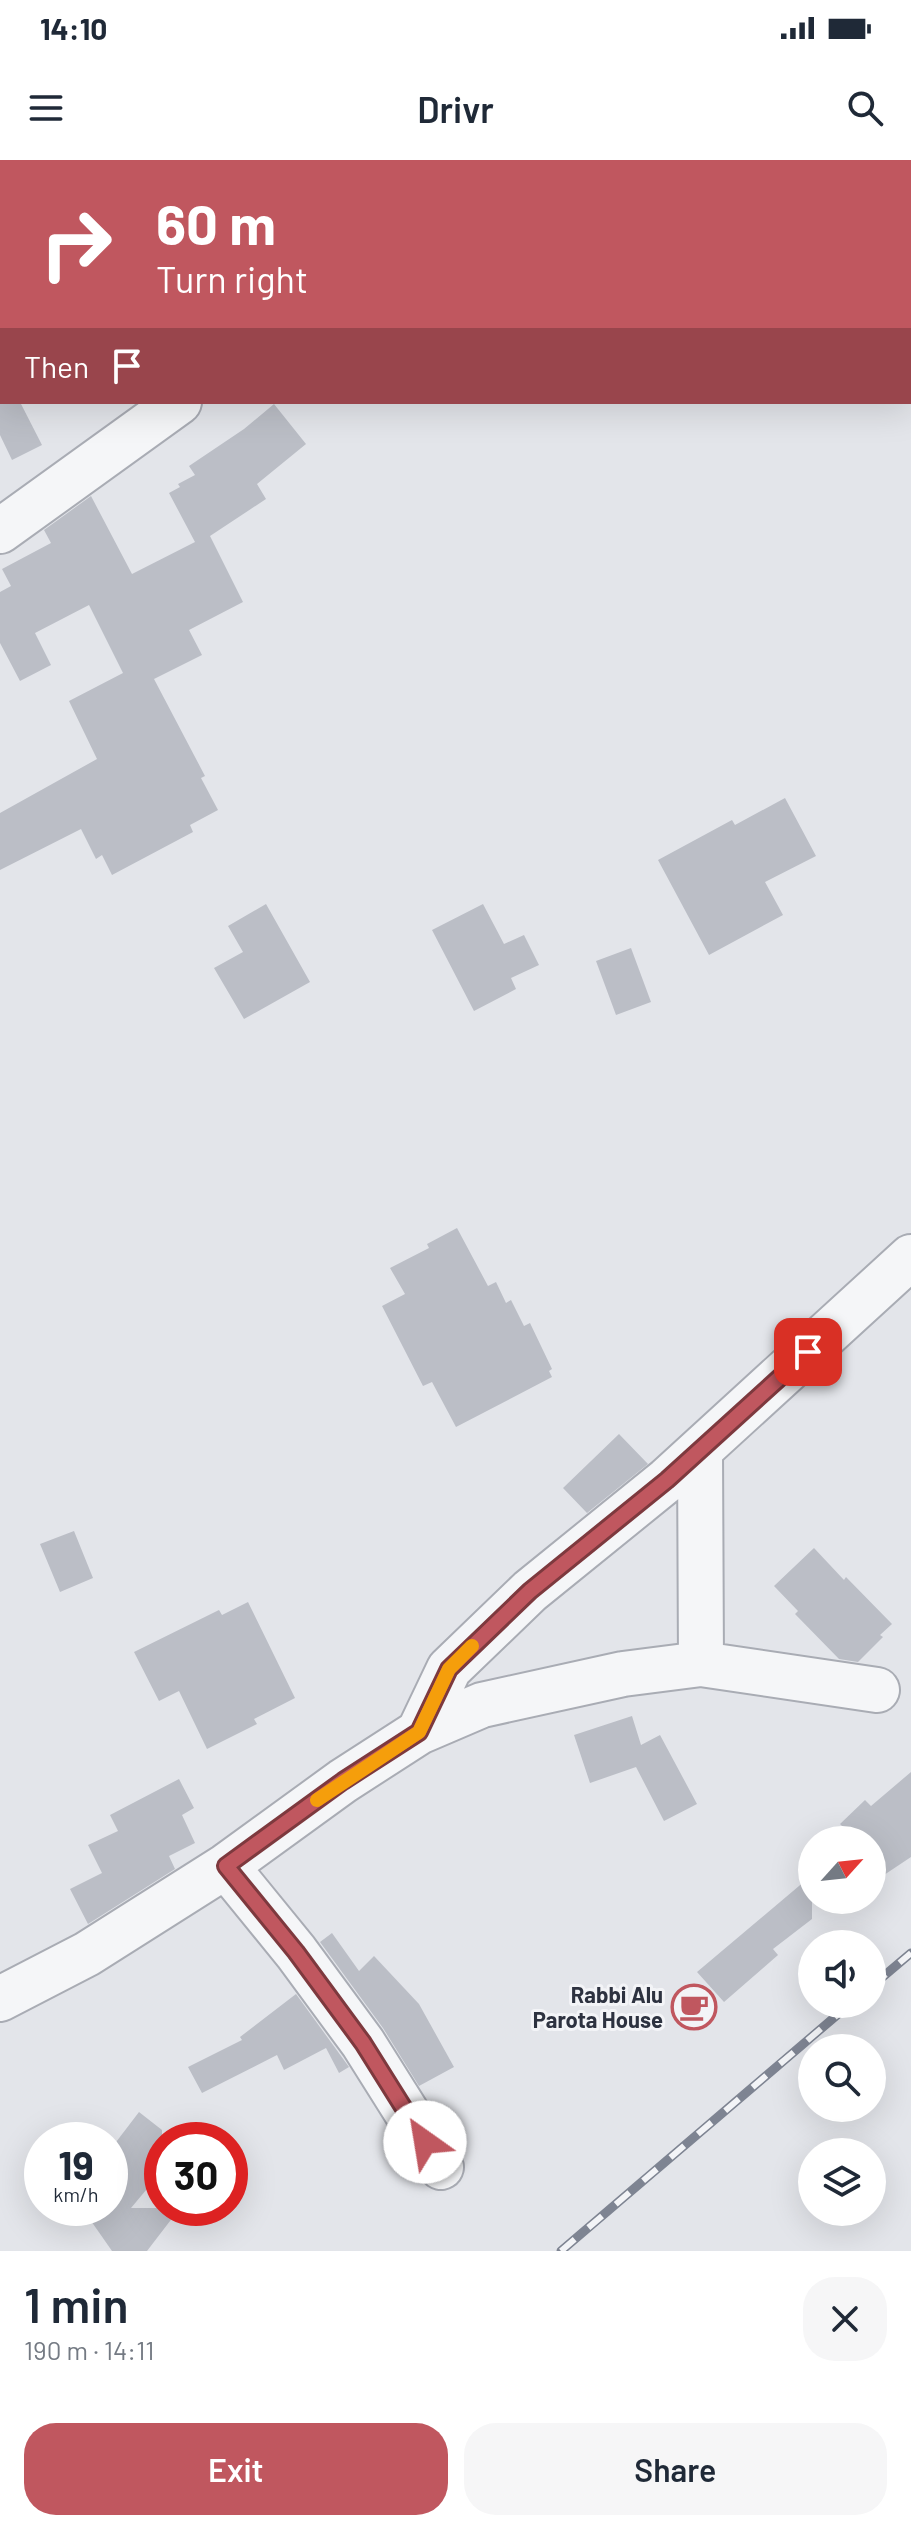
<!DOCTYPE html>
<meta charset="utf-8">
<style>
:root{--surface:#fff;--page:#f6f6f7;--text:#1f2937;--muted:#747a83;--accent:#c0575f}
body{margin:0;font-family:Barlow,sans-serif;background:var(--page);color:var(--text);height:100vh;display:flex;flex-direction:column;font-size:30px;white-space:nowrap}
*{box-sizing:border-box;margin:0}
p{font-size:26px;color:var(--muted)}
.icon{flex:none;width:44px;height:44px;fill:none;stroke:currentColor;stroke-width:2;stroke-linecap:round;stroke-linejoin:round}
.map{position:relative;height:2091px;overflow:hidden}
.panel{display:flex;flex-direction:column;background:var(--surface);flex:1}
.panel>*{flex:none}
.hud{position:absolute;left:0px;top:0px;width:912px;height:244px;box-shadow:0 8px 32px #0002;background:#c0575f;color:#fff;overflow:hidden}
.needle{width:52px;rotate:63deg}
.fabs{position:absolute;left:798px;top:1666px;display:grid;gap:16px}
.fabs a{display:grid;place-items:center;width:88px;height:88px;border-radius:50%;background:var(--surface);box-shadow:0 8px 32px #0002;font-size:40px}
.speed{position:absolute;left:24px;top:1962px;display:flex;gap:16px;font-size:40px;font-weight:700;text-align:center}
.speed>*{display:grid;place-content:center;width:104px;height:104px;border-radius:50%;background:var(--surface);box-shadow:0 8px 32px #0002;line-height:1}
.speed small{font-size:20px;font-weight:400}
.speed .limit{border:12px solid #d22;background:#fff;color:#111}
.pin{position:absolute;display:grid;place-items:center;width:68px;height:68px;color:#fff;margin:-34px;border-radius:16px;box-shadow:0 4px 12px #0006}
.me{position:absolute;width:88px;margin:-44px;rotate:328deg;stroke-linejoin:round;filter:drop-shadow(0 0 6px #0008)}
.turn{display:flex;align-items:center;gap:28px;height:168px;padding:0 24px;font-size:36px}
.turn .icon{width:104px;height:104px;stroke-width:2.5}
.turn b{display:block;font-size:56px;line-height:68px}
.then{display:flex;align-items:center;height:76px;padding:0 24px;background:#0003;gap:16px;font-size:30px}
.round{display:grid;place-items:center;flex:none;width:84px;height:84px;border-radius:32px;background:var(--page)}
.summary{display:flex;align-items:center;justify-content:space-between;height:136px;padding:0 24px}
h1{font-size:48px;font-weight:600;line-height:60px}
.button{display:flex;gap:16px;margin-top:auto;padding:16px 24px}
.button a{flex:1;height:92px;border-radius:32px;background:var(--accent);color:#fff;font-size:32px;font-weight:600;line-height:92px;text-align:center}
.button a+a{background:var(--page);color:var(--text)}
.status{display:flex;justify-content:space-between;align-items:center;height:56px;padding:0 40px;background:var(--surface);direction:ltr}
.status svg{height:22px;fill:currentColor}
header{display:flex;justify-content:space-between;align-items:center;height:104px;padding:0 24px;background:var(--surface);font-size:36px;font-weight:600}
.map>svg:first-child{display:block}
.building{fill:#bbbec6}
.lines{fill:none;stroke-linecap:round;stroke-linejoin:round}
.street-casing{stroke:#a9acb4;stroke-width:48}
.street{stroke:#f5f6f8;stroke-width:44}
.rail-casing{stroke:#7e8492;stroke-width:9}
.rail{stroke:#f3f4f7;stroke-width:6;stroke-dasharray:18;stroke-linecap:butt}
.route-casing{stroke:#7d393e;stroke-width:20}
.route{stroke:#c0575f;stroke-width:14}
.slow{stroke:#f59e0b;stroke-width:14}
.labels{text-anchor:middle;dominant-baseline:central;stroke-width:6;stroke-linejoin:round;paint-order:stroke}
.poi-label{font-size:22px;font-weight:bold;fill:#2d3240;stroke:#f3f4f7;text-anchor:end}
</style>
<div class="status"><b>14:10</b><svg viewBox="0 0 49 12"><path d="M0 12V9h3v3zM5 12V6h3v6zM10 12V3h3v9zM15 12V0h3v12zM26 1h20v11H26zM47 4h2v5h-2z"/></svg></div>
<header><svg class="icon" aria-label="menu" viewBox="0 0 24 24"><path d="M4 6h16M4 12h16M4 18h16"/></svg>Drivr<svg class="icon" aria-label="search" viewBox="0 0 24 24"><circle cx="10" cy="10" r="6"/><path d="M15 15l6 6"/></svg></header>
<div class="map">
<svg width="911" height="2091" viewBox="0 0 911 2091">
<rect width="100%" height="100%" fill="#e3e5ea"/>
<path class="building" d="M 0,202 L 2,206 L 2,242 L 20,242 L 42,285 L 12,300 L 0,275 Z
M 274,244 L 306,284 L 257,324 L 266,339 L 210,376 L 243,442 L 189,470 L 202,495 L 154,519 L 205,616 L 201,618 L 218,650 L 190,665 L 193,672 L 112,715 L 102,695 L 96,699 L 81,669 L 0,710 L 0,653 L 97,599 L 69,541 L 123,513 L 89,445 L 35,473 L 51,505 L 20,521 L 0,483 L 0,432 L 11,426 L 2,409 L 51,383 L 44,370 L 91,336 L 132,414 L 195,382 L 169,333 L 180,327 L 178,324 L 195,315 L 189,306 L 244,269 Z
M 785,638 L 816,696 L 765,722 L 783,755 L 709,795 L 658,700 L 732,660 L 735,665 Z
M 266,744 L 310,822 L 244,859 L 214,808 L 243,792 L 228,766 Z
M 483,744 L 504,784 L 524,775 L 539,805 L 511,818 L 516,829 L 474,851 L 432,770 Z
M 631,788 L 651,842 L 616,855 L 596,801 Z
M 457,1068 L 488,1126 L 496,1122 L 506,1143 L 511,1140 L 524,1166 L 530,1163 L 552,1209 L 549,1211 L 552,1217 L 456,1267 L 432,1222 L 423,1226 L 382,1146 L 405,1134 L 390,1108 L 429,1088 L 427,1084 Z
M 619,1274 L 648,1304 L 587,1353 L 563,1328 Z
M 74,1371 L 93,1418 L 60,1432 L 40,1384 Z
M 814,1388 L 844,1420 L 846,1417 L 892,1464 L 880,1475 L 883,1477 L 858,1502 L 839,1499 L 795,1454 L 798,1451 L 774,1426 Z
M 248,1442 L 295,1538 L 254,1559 L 257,1564 L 207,1589 L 179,1531 L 159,1541 L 134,1492 L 219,1450 L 222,1455 Z
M 632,1556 L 641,1585 L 660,1575 L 697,1644 L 664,1661 L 636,1607 L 590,1623 L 574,1575 Z
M 911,1612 L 911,1697 L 872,1723 L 872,1680 L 830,1680 L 844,1668 L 840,1664 L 865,1640 L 871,1646 Z
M 179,1619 L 194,1648 L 182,1655 L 195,1683 L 169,1696 L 175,1709 L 88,1764 L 70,1729 L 102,1713 L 88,1685 L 118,1671 L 110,1655 Z
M 812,1715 L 812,1759 L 773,1789 L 778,1795 L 724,1842 L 697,1812 Z
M 332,1773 L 359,1811 L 374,1796 L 419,1844 L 454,1907 L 419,1926 L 383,1868 L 320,1782 Z
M 296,1834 L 349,1907 L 339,1913 L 326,1888 L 284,1910 L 277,1895 L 202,1933 L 188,1907 L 242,1880 L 240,1877 Z
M 139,1952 L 162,1970 L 162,2011 L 131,2048 L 180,2048 L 147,2091 L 112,2091 L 82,2048 L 110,2048 L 110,1990 Z"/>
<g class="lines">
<g class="street-casing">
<path id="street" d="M 380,0 L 381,2
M 490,2 L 493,0
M 0,371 L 179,242
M 700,1291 L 701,1504
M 419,1572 L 449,1509 L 530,1431 L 667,1320 L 911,1097
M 226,1706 L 296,1792 L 363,1883 L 441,2007
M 0,1839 L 87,1794 L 226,1706 L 343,1621 L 419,1572 L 482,1545 L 623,1514 L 701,1504 L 877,1530"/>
</g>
<use href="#street" class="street"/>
<g class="rail-casing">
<path id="rail" d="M 872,1826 L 911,1793
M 561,2091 L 850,1844"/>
</g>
<use href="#rail" class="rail"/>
</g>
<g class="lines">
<g class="route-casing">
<path id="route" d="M 425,1982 L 363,1883 L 296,1792 L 226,1706 L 343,1621 L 419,1572 L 449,1509 L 530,1431 L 667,1320 L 808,1192"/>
</g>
<use href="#route" class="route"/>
<path class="slow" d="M 317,1640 L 419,1572 L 449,1509 L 472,1486"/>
</g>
<defs>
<g id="cafe-ring" transform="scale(2.3)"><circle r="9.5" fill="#f3f4f7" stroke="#c0575f" stroke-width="1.5"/><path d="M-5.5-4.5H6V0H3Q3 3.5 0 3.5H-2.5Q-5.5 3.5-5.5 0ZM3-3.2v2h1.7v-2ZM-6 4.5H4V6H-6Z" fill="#c0575f"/></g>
</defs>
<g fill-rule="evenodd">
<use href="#cafe-ring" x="694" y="1847"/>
</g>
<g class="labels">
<g class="poi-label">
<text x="663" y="1834">Rabbi Alu<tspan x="663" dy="25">Parota House</tspan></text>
</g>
</g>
</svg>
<div class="fabs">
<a><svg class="needle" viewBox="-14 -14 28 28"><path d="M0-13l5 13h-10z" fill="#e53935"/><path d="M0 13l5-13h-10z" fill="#747a83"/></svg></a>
<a><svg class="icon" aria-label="sound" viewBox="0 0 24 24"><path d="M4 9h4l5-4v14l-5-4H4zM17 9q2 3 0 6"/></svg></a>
<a><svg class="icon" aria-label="search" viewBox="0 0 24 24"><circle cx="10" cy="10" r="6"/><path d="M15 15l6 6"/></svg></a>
<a><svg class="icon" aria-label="layers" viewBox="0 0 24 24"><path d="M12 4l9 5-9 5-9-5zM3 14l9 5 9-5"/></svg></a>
</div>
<div class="speed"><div>19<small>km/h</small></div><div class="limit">30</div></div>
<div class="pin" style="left:808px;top:1192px;background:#d93025"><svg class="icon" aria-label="arrive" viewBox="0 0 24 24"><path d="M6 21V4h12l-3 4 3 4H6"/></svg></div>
<svg class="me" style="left:425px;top:1982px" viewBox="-20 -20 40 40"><circle r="19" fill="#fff"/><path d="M0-13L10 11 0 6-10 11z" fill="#c0575f"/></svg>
<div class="hud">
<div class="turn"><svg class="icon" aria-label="right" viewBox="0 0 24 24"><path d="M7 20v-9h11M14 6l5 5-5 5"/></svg><div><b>60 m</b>Turn right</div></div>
<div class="then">Then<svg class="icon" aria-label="arrive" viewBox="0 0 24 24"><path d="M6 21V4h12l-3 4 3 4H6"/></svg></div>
</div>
</div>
<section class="panel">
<div class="summary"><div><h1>1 min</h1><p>190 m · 14:11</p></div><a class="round"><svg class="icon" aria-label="close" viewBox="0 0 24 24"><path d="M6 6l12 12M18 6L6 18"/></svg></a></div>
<div class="button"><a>Exit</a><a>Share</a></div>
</section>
